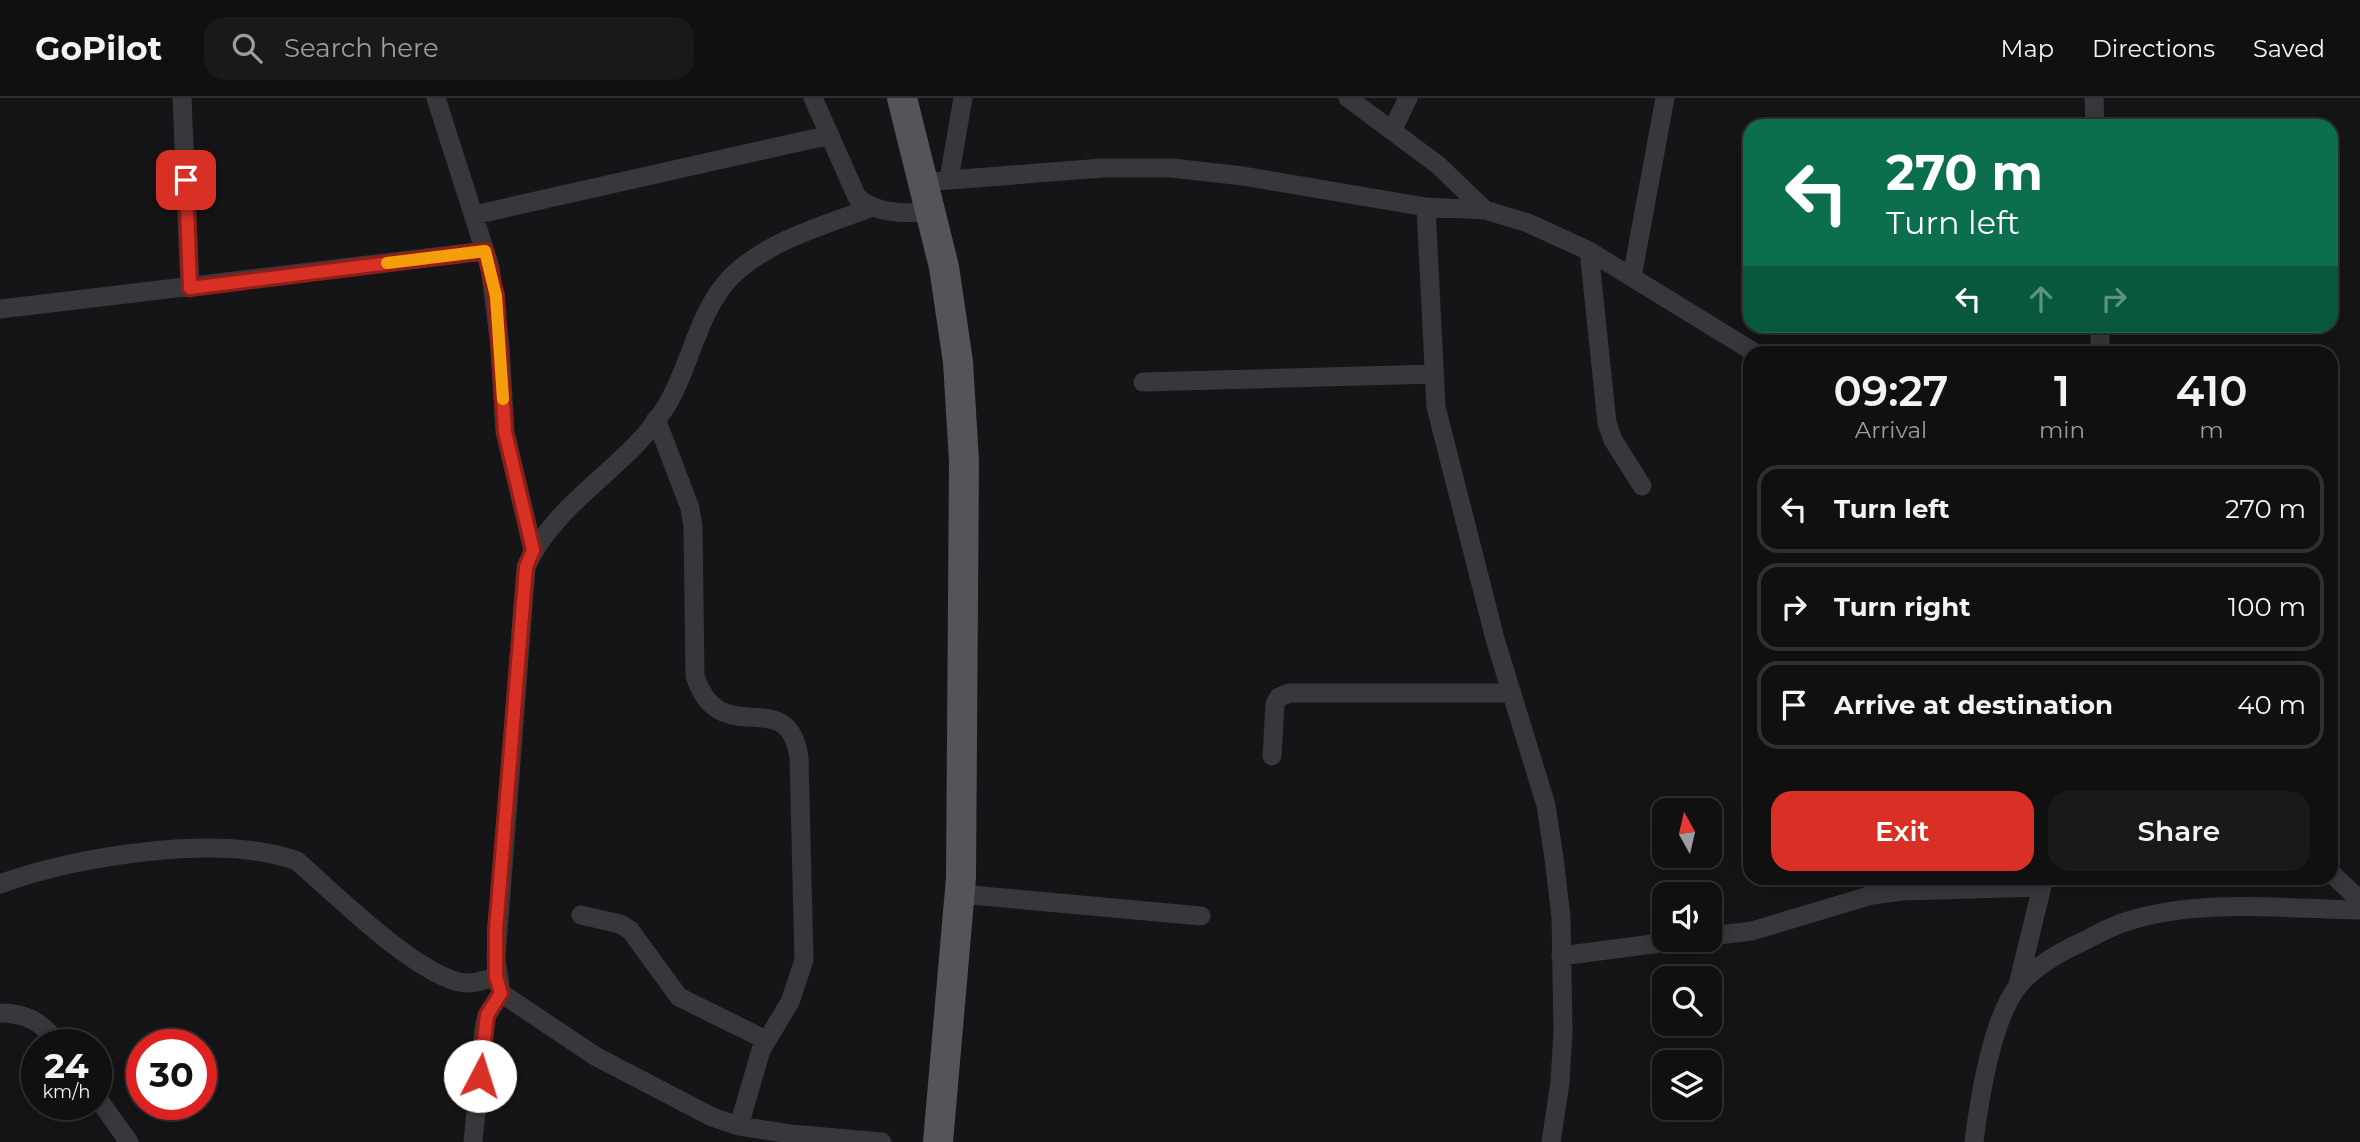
<!DOCTYPE html>
<style>
:root{--surface:#101011;--page:#19191a;--text:#f1f3f6;--muted:#9c9d9f;--line:#303031;--accent:#d93025}
body{margin:0;font-family:Montserrat,sans-serif;background:var(--page);color:var(--text);height:100vh;display:flex;flex-direction:column;font-size:26px;white-space:nowrap}
*{box-sizing:border-box;margin:0}
p{font-size:23px;color:var(--muted)}
.icon{flex:none;width:38px;height:38px;fill:none;stroke:currentColor;stroke-width:2;stroke-linecap:round;stroke-linejoin:round}
.map{position:relative;flex:1;overflow:hidden}
.panel{position:absolute;left:1743px;top:248px;width:595px;height:539px;display:flex;flex-direction:column;background:var(--surface);border-radius:21px;box-shadow:0 4px 18px #0003,0 0 0 2px var(--line)}
.panel>*{flex:none}
.guide{position:absolute;left:1743px;top:21px;width:595px;height:214px;border-radius:21px;box-shadow:0 4px 18px #0003,0 0 0 2px var(--line);background:#0b6e4f;color:#fff;overflow:hidden}
.needle{width:46px;rotate:352deg}
.buttons{position:absolute;left:1652px;top:700px;display:grid;gap:14px}
.buttons a{display:grid;place-items:center;width:70px;height:70px;border-radius:14px;background:var(--surface);box-shadow:0 4px 18px #0003,0 0 0 2px var(--line);font-size:35px}
.speed{position:absolute;left:21px;top:931px;display:flex;gap:14px;font-size:35px;font-weight:700;text-align:center}
.speed>*{display:grid;place-content:center;width:91px;height:91px;border-radius:50%;background:var(--surface);box-shadow:0 4px 18px #0003,0 0 0 2px var(--line);line-height:1}
.speed small{font-size:18px;font-weight:400}
.speed .limit{border:10px solid #d22;background:#fff;color:#111}
.pin{position:absolute;display:grid;place-items:center;width:60px;height:60px;color:#fff;margin:-30px;border-radius:14px;box-shadow:0 4px 10px #0006}
.me{position:absolute;width:77px;margin:-38px;rotate:5deg;stroke-linejoin:round;filter:drop-shadow(0 0 5px #0008)}
.turn{display:flex;align-items:center;gap:24px;height:147px;padding:0 28px;font-size:32px}
.turn .icon{width:91px;height:91px;stroke-width:2.5}
.turn b{display:block;font-size:49px;line-height:60px}
.lanes{display:flex;align-items:center;height:66px;padding:0 28px;background:#0003;justify-content:center;gap:35px;direction:ltr}
.lanes .off{opacity:.35}
.eta{display:flex;justify-content:space-evenly;align-items:center;height:119px;text-align:center}
.eta b{font-size:42px;font-weight:600;line-height:49px}
.cta{display:flex;gap:14px;margin-top:auto;padding:14px 28px}
.cta a{flex:1;height:80px;border-radius:21px;background:var(--accent);color:#fff;font-size:28px;font-weight:600;line-height:80px;text-align:center}
.cta a+a{background:var(--page);color:var(--text)}
ul{padding:0;list-style:none}
li{display:flex;align-items:center;gap:21px;height:88px;margin:0 14px 10px;padding:0 14px;border:4px solid var(--line);border-radius:21px}
li div{flex:1}
li b{display:block;font-size:26px}
li em{font-style:normal}
header{display:flex;align-items:center;gap:42px;box-sizing:border-box;height:98px;padding:0 35px;background:var(--surface);border-bottom:2px solid var(--line)}
header strong{font-size:33px}
nav{display:flex;gap:38px;margin-inline-start:auto;font-size:24px}
.search{width:490px;height:63px;background:var(--page);display:flex;align-items:center;gap:18px;box-sizing:border-box;padding:0 24px;border-radius:21px;color:var(--muted);font-size:26px}
.map>svg:first-child{display:block}
.lines{fill:none;stroke-linecap:round;stroke-linejoin:round}
.minor{stroke:#37383c;stroke-width:19}
.primary{stroke:#53555b;stroke-width:30}
.route-casing{stroke:#8d1f18;stroke-width:18}
.route{stroke:#d93025;stroke-width:12}
.slow{stroke:#f59e0b;stroke-width:12}
</style>
<header>
<strong>GoPilot</strong>
<div class="search"><svg class="icon" aria-label="search" viewBox="0 0 24 24"><circle cx="10" cy="10" r="6"/><path d="M15 15l6 6"/></svg>Search here</div>
<nav><a>Map</a><a>Directions</a><a>Saved</a></nav>
</header>
<div class="map">
<svg width="2360" height="1044" viewBox="0 0 2360 1044">
<rect width="100%" height="100%" fill="#151517"/>
<g class="lines">
<path class="minor" d="M 182,0 L 190,190
M 436,0 L 490,169 L 500,248 L 505,334 L 533,452
M 813,0 L 857,99 C 879,118 906,114 933,115
M 1348,0 L 1438,67 L 1485,112
M 2094,0 L 2095,28
M 1392,33 L 1408,0
M 949,81 L 963,0
M 924,84 L 1102,70 L 1172,70 L 1243,78 L 1426,109 L 1485,112 L 1528,125 L 1589,153 L 1757,256
M 1426,109 L 1436,309 L 1495,541 L 1546,707 L 1554,760 L 1561,819 L 1563,933 L 1560,984 L 1551,1044
M 870,110 C 823,128 769,142 732,178 C 697,213 691,269 665,310 C 627,371 556,402 526,469 L 496,860 L 501,895 L 595,958 L 712,1019 L 739,1028 L 791,1036 L 882,1044
M 474,117 L 830,37
M 1589,153 L 1607,325 L 1613,342 L 1642,388
M 1632,179 L 1665,0
M 0,211 L 485,153
M 2100,256 L 2100,228
M 1143,284 L 1434,276
M 656,321 L 690,410 L 693,429 L 695,578 C 721,656 787,583 799,659 L 804,862 L 790,904 L 761,952 L 739,1028
M 1272,658 L 1275,606 L 1279,599 L 1290,595 L 1512,595
M 2331,775 L 2360,802
M 0,786 C 74,758 222,735 297,763 C 335,796 412,873 459,884 C 472,887 484,882 496,879
M 960,796 L 1201,818
M 581,817 L 620,826 L 630,832 L 679,899 L 766,942
M 1710,838 L 1752,833 L 1872,797 L 1902,793 L 2041,789
M 1561,858 L 1683,842
M 2018,887 L 2044,780
M 0,915 C 28,915 43,925 59,947
M 96,998 L 129,1044
M 473,1044 L 484,931 L 487,917 L 501,895
M 1974,1044 C 1979,1003 1992,919 2019,887 C 2035,868 2062,853 2084,843 C 2098,836 2113,827 2128,823 C 2201,800 2285,811 2360,812"/>
<path class="primary" d="M 902,0 L 944,169 L 958,264 L 964,363 L 961,780 L 938,1044"/>
</g>
<g class="lines">
<g class="route-casing">
<path id="route" d="M 186,82 L 190,190 L 485,153 L 496,198 L 505,334 L 533,452 L 526,469 L 496,832 L 496,879 L 501,895 L 487,917 L 480,978"/>
</g>
<use href="#route" class="route"/>
<path class="slow" d="M 387,165 L 485,153 L 496,198 L 503,301"/>
</g>
</svg>
<div class="buttons">
<a><svg class="needle" viewBox="-14 -14 28 28"><path d="M0-13l5 13h-10z" fill="#e53935"/><path d="M0 13l5-13h-10z" fill="#9c9d9f"/></svg></a>
<a><svg class="icon" aria-label="sound" viewBox="0 0 24 24"><path d="M4 9h4l5-4v14l-5-4H4zM17 9q2 3 0 6"/></svg></a>
<a><svg class="icon" aria-label="search" viewBox="0 0 24 24"><circle cx="10" cy="10" r="6"/><path d="M15 15l6 6"/></svg></a>
<a><svg class="icon" aria-label="layers" viewBox="0 0 24 24"><path d="M12 4l9 5-9 5-9-5zM3 14l9 5 9-5"/></svg></a>
</div>
<div class="speed"><div>24<small>km/h</small></div><div class="limit">30</div></div>
<div class="pin" style="left:186px;top:82px;background:#d93025"><svg class="icon" aria-label="arrive" viewBox="0 0 24 24"><path d="M6 21V4h12l-3 4 3 4H6"/></svg></div>
<svg class="me" style="left:480px;top:978px" viewBox="-20 -20 40 40"><circle r="19" fill="#fff"/><path d="M0-13L10 11 0 6-10 11z" fill="#d93025"/></svg>
<div class="guide">
<div class="turn"><svg class="icon" aria-label="left" viewBox="0 0 24 24"><path d="M17 20v-9H6M10 6l-5 5 5 5"/></svg><div><b>270 m</b>Turn left</div></div>
<div class="lanes"><svg class="icon" aria-label="left" viewBox="0 0 24 24"><path d="M17 20v-9H6M10 6l-5 5 5 5"/></svg><svg class="icon off" aria-label="ahead" viewBox="0 0 24 24"><path d="M12 20V5M6 11l6-6 6 6"/></svg><svg class="icon off" aria-label="right" viewBox="0 0 24 24"><path d="M7 20v-9h11M14 6l5 5-5 5"/></svg></div>
</div>
<section class="panel">
<div class="eta">
<div><b>09:27</b><p>Arrival</p></div>
<div><b>1</b><p>min</p></div>
<div><b>410</b><p>m</p></div>
</div>
<ul>
<li><svg class="icon" aria-label="left" viewBox="0 0 24 24"><path d="M17 20v-9H6M10 6l-5 5 5 5"/></svg><div><b>Turn left</b></div><em>270 m</em></li>
<li><svg class="icon" aria-label="right" viewBox="0 0 24 24"><path d="M7 20v-9h11M14 6l5 5-5 5"/></svg><div><b>Turn right</b></div><em>100 m</em></li>
<li><svg class="icon" aria-label="arrive" viewBox="0 0 24 24"><path d="M6 21V4h12l-3 4 3 4H6"/></svg><div><b>Arrive at destination</b></div><em>40 m</em></li>
</ul>
<div class="cta"><a>Exit</a><a>Share</a></div>
</section>
</div>
